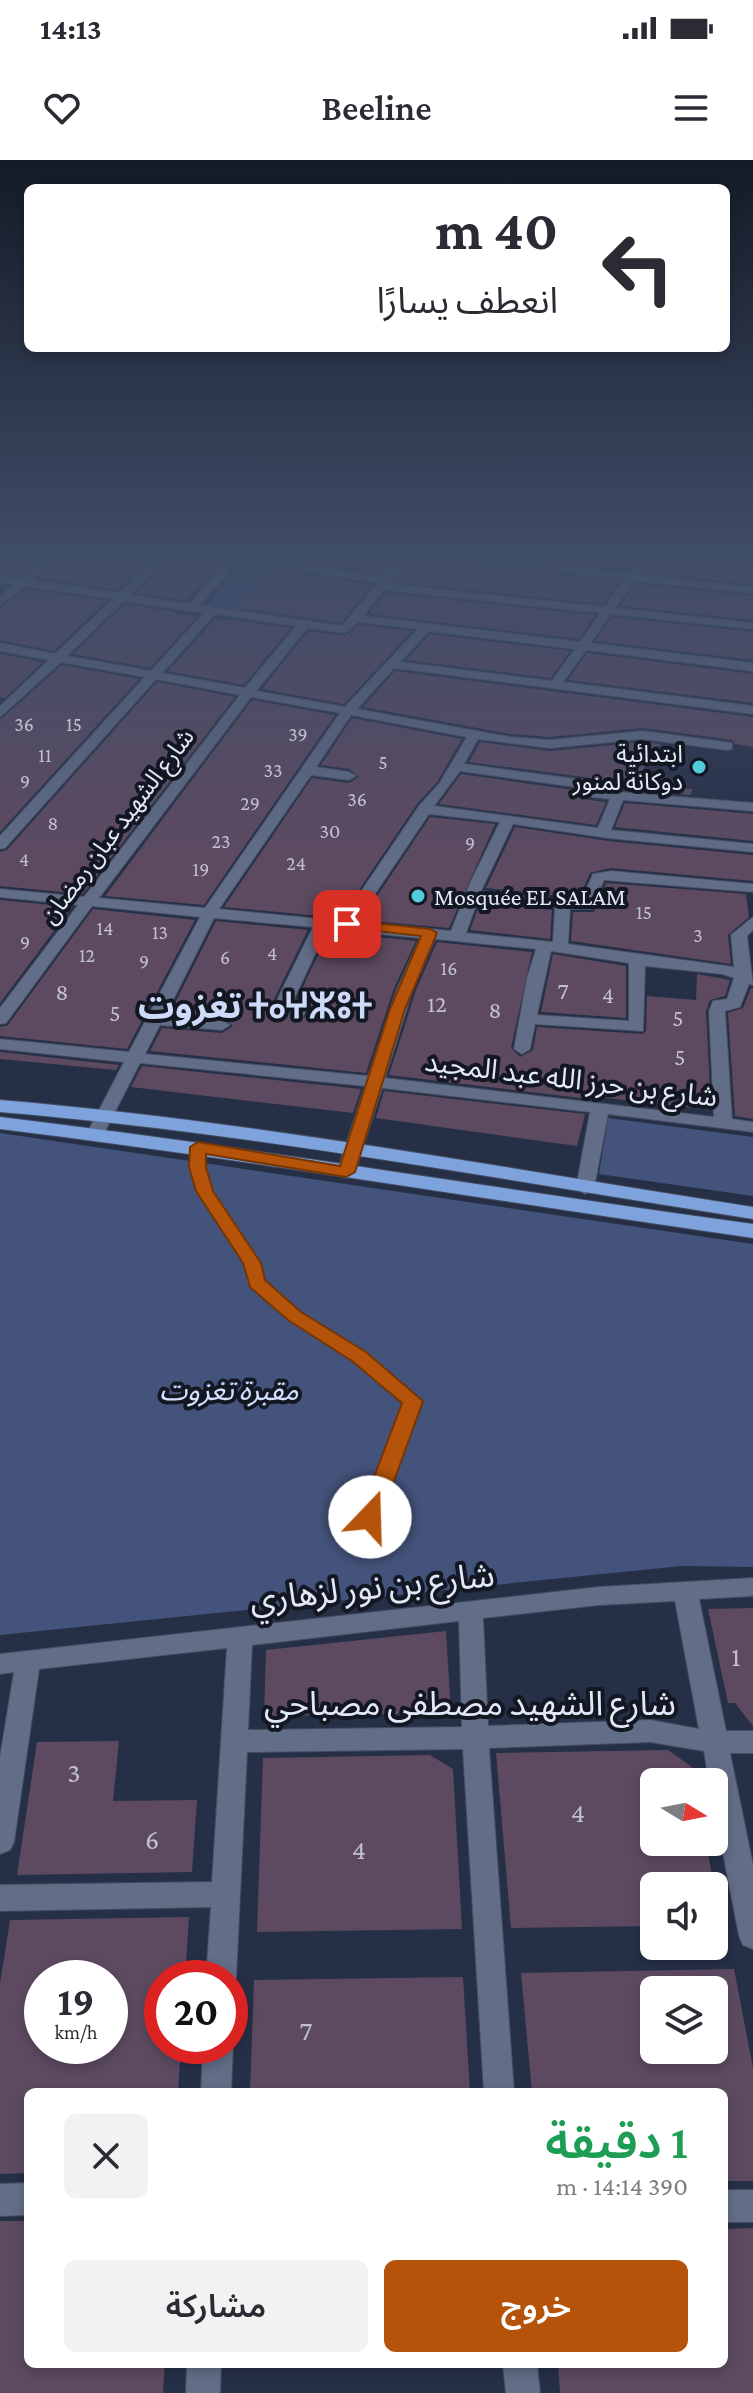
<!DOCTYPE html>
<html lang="ar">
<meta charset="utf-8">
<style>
:root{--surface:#fff;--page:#f2f2f3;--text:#2b2b33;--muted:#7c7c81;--accent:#b45309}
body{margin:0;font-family:"Crimson Pro","Noto Sans Arabic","Noto Sans Tifinagh",serif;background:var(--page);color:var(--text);direction:rtl;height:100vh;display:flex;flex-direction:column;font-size:30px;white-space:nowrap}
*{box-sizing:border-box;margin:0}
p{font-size:26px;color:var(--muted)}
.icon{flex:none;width:44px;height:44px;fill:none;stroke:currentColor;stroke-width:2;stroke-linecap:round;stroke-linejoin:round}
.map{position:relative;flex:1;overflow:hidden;direction:ltr}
.sheet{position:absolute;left:24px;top:1928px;width:704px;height:280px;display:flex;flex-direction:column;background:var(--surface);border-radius:12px;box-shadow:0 4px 12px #0003;direction:rtl}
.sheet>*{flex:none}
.hud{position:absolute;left:24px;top:24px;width:706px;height:168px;border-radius:12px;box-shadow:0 4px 12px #0003;direction:rtl;background:#fff;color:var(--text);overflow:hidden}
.needle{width:52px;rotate:100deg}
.tools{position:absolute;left:640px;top:1608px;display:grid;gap:16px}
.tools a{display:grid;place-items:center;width:88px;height:88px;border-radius:12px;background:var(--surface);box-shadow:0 4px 12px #0003;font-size:40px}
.speed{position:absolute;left:24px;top:1800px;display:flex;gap:16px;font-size:40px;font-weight:700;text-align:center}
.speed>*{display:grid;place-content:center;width:104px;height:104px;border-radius:50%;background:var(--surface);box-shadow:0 4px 12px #0003;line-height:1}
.speed small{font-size:20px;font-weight:400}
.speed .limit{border:12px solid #d22;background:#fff;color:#111}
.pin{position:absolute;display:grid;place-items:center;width:68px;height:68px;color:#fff;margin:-34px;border-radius:16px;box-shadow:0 4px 12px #0006}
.me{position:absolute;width:88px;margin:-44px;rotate:21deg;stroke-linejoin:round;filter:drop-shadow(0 0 6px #0008)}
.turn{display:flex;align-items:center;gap:28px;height:168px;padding:0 40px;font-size:36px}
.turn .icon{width:104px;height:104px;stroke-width:2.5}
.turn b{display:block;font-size:56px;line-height:68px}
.round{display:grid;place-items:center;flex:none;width:84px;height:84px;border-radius:12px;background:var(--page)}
.head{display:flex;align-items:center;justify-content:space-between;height:136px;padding:0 40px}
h1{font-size:48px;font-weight:600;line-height:60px;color:#1e9e55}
.cta{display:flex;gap:16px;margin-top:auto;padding:16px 40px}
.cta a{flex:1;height:92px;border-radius:12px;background:var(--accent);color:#fff;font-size:32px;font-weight:600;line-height:92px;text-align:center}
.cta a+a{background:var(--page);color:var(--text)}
.status{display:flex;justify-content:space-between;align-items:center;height:56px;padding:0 40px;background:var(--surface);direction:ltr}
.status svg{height:22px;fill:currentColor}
header{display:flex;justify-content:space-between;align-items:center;height:104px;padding:0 40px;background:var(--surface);font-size:36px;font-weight:600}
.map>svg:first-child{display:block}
.green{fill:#44537b}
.building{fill:#5d4a61;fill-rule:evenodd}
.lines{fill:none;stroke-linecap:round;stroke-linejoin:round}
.service-casing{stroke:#454d60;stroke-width:2}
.minor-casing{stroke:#454d60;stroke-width:2}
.trunk-casing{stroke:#454d60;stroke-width:2}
.service{fill:#626d87;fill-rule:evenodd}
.minor{fill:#626d87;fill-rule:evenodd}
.trunk{fill:#7da2dc;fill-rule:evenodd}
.route{fill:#b45309;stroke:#753606;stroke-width:2}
.poi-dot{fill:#54cadd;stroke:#131722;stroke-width:3}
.labels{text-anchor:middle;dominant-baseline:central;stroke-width:8;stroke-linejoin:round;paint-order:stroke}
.far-number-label{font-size:20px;fill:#c1c0d2}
.far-poi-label{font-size:24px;fill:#e2e8f8;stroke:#131722;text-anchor:end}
.far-street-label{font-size:24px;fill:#e2e8f8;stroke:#131722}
.number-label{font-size:24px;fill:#c1c0d2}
.street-label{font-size:28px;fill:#e2e8f8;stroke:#131722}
.park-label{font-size:28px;font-style:italic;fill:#d3e0fe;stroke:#131722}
.near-number-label{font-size:28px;fill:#c1c0d2}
.near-street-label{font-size:34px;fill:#e2e8f8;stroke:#131722}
.district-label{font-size:36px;font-weight:bold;fill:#cddaf8;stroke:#131722}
</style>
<div class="status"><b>14:13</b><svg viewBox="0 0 49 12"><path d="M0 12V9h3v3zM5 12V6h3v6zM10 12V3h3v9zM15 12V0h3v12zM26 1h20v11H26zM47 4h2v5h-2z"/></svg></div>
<header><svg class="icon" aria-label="menu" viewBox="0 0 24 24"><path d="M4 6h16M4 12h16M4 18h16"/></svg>Beeline<svg class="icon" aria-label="heart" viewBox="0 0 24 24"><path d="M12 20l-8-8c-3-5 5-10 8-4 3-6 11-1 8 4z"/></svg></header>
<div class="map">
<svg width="753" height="2233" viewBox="0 0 753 2233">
<rect width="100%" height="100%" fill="#252f46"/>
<path class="green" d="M 249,402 L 300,410 L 284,426 L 257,428 L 240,451 L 206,447 L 240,404 Z
M 608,958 L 753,977 L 753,1036 L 599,1014 Z
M 0,973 L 753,1084 L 753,1407 L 682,1406 L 0,1475 Z"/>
<path class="building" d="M 0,393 L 46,393 L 20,416 L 0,413 Z
M 65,393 L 158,393 L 118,430 L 39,418 Z
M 176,393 L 200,393 L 223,401 L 186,440 L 136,433 Z
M 283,393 L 397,393 L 381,414 L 280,398 Z
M 465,393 L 639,393 L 627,410 Z
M 656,393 L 700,393 L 753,401 L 753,424 L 643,413 Z
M 412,400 L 619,421 L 604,444 L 395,422 Z
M 271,409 L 372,425 L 341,463 L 242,448 Z
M 635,424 L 753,436 L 753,460 L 620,446 Z
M 26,429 L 106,441 L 54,491 L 0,480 L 0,448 Z
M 385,433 L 595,455 L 579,479 L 369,454 Z
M 125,444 L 175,452 L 173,453 L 197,457 L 150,508 L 73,494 Z
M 612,457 L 753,472 L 753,500 L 595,481 Z
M 215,459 L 233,460 L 290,468 L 244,525 L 168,511 Z
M 359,465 L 412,471 L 344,544 L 262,529 L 308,471 L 345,476 Z
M 430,474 L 570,491 L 551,518 L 406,500 Z
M 587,493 L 753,514 L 753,543 L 568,520 Z
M 0,494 L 43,502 L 5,538 L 0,537 Z
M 62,505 L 139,519 L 0,672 L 0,560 Z
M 395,511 L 753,557 L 753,587 L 735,584 L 732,580 L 643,568 L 550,577 L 510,574 L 363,547 Z
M 157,522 L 235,537 L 83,734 L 0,726 L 0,692 L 7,690 Z
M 252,540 L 335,555 L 204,745 L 105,736 Z
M 352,558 L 462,579 L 437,622 L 417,644 L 340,758 L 224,747 L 312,618 L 349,623 L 359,617 L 349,609 L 321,605 Z
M 480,582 L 550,591 L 643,582 L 661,584 L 639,616 L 682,621 L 680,628 L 692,629 L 691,635 L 600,627 L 599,622 L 591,618 L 469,602 Z
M 461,614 L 580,631 L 582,639 L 606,642 L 596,665 L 439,644 Z
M 625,643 L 753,654 L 753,681 L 615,667 Z
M 430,657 L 495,664 L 449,768 L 361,760 Z
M 515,667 L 608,681 L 753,695 L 753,721 L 610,708 L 590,713 L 579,738 L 486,728 Z
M 606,723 L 746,734 L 749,757 L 728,775 L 731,804 L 571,781 L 573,752 L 594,752 Z
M 0,740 L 72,747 L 0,843 Z
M 480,743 L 552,750 L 550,779 L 470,770 Z
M 93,749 L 195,760 L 127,889 L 0,876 L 0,867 L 8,865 Z
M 216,761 L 308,770 L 273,841 L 275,845 L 287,850 L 291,859 L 306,857 L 311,846 L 309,842 L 298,837 L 329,772 L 416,781 L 394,828 L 366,913 L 150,891 L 162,868 L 222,873 L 233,866 L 222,857 L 170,853 Z
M 437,782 L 532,792 L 511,888 L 520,897 L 533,890 L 537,867 L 643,874 L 646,871 L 647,836 L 696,840 L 697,814 L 730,820 L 725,836 L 710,840 L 706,851 L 711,950 L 590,936 L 589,939 L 389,915 L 416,830 Z
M 553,794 L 626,806 L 626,858 L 541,852 Z
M 751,828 L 753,828 L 753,959 L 735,956 L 728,853 L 743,848 Z
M 0,892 L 119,905 L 116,910 L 0,899 Z
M 142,906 L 361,929 L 353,953 L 131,927 Z
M 384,931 L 585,954 L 577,986 L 376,958 Z
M 753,1448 L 753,1566 L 735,1543 L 728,1543 L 708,1449 Z
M 446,1471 L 451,1553 L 264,1556 L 266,1490 Z
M 119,1581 L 113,1641 L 197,1640 L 192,1712 L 17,1715 L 37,1582 Z
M 668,1590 L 692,1607 L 695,1622 L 654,1622 L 654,1682 L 706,1682 L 714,1726 L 654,1726 L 654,1766 L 511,1768 L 496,1593 Z
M 430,1595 L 453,1609 L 462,1769 L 257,1772 L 263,1598 Z
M 189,1757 L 185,1818 L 162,1818 L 162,1886 L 181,1886 L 178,1932 L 28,1932 L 28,2013 L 0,2014 L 0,1824 L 10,1760 ZM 42,1818 L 110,1818 L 110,1886 L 42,1886 Z
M 734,1809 L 753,1908 L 753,2021 L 724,2021 L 724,1932 L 532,1932 L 521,1813 ZM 654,1830 L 714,1830 L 714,1890 L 654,1890 Z
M 463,1817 L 470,1932 L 250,1932 L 254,1820 Z
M 0,2061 L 28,2061 L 28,2204 L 165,2204 L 163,2233 L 0,2233 Z
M 753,2068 L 753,2233 L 560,2233 L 558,2204 L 724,2204 L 724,2069 Z"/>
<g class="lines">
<g class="service-casing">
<path id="service" d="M 198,984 L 203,987 L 203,1007 L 210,1031 L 258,1103 L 262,1122 L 298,1153 L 363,1193 L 419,1241 L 375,1361 L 365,1361 L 363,1357 L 406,1242 L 355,1199 L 290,1159 L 252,1126 L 246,1103 L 198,1031 L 191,1007 L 193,987 Z"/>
</g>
<g class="minor-casing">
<path id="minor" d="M 51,393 L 62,393 L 32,420 L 119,433 L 162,393 L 173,393 L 130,435 L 190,444 L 228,399 L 203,393 L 236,394 L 382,417 L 401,393 L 436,393 L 628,413 L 643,393 L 653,393 L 638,415 L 753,427 L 753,433 L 634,421 L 615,448 L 753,463 L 753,469 L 611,454 L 590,483 L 753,503 L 753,511 L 586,490 L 563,522 L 753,546 L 753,554 L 394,508 L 357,549 L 510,577 L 550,580 L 643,571 L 732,583 L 732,589 L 727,590 L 643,579 L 550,588 L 478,579 L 464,604 L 591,621 L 598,625 L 595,630 L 753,643 L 753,651 L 623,640 L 611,670 L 753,684 L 753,692 L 608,678 L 513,664 L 481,731 L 581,741 L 593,714 L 611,711 L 753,724 L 753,732 L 604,720 L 592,749 L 570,749 L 568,784 L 734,807 L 731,775 L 753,757 L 753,770 L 747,776 L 753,825 L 749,824 L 740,847 L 725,851 L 732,959 L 753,962 L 753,972 L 608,954 L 594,1028 L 585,1034 L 576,1028 L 590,952 L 382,928 L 355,1012 L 346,1018 L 337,1012 L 365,926 L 140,903 L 102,977 L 90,977 L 87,973 L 124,902 L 0,889 L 0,879 L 129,892 L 200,757 L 92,746 L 6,863 L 0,864 L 0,848 L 78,745 L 0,737 L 0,729 L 84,737 L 240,535 L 156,519 L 5,688 L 0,689 L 0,676 L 145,517 L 61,502 L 0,557 L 0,546 L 49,500 L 0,491 L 0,483 L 55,494 L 113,439 L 25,426 L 0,445 L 0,436 L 14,424 L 0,422 L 0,416 L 21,419 ZM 411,397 L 624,419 L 605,447 L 389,424 ZM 238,401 L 378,423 L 342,466 L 200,445 ZM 384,430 L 600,453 L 580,482 L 363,456 ZM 124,441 L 204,453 L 151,511 L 67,496 ZM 215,454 L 296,466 L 245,528 L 162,513 ZM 358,462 L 418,469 L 345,547 L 256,531 L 307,468 L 345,473 ZM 429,471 L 575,489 L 552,521 L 400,502 ZM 251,537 L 340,553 L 205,748 L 99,738 ZM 351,555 L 467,577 L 439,624 L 419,646 L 341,761 L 219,749 L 311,615 L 349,620 L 356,616 L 349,612 L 316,607 ZM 460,611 L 583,628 L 582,636 L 610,639 L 598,668 L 434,646 ZM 429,654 L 500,662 L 470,723 L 451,771 L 356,762 ZM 478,740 L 555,747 L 553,782 L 466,773 ZM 214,758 L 313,767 L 276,842 L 290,848 L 291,856 L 303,856 L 308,845 L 294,839 L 327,769 L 420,778 L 397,829 L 368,916 L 145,894 L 160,865 L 222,870 L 230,865 L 222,860 L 165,856 ZM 435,779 L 536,789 L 527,818 L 514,889 L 522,894 L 530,889 L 535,864 L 643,871 L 645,806 L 722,814 L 734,818 L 727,839 L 713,841 L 709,851 L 714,957 L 385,918 L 413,829 ZM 551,791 L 629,803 L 629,861 L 537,855 Z
M 730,393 L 753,393 L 753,398 Z
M 753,1418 L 753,1436 L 699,1439 L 726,1571 L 753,1571 L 753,1593 L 730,1593 L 753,1705 L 753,1789 L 743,1785 L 739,1776 L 714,1646 L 714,1622 L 709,1622 L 704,1591 L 650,1582 L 489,1588 L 514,1932 L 484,1932 L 463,1589 L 247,1592 L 236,1818 L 230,1828 L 230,1818 L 206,1818 L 211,1747 L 0,1751 L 0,1725 L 212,1722 L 227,1488 L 39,1509 L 14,1682 L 10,1690 L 0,1694 L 0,1597 L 14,1512 L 0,1514 L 0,1494 L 599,1427 ZM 675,1441 L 699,1569 L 650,1560 L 488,1566 L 483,1458 L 599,1445 ZM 459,1461 L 462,1567 L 248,1570 L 252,1485 Z
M 230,1879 L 233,1886 L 231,1932 L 201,1932 L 203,1886 L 230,1886 Z
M 28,2023 L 28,2055 L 0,2056 L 0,2024 Z
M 724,2030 L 753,2030 L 753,2062 L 724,2062 Z
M 187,2204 L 221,2204 L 220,2233 L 186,2233 Z
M 503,2204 L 537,2204 L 540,2233 L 506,2233 Z"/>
</g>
<g class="trunk-casing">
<path id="trunk" d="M 0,940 C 252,961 503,1008 753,1047 L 753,1059 C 503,1020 252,973 0,952 Z
M 0,957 C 252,987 502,1030 753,1064 L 753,1078 C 502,1042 252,1000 0,969 Z"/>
</g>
<use href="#service" class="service"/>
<use href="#minor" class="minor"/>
<use href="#trunk" class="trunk"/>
</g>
<linearGradient id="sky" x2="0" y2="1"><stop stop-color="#141a26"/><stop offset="0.56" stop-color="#404d68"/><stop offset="1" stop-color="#404d68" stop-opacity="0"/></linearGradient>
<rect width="753" height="706" fill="url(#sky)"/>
<path class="route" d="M 347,760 L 430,769 L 437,773 L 405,849 L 355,1012 L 346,1017 L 206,994 L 206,1007 L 213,1031 L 261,1103 L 265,1120 L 301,1152 L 366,1192 L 423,1241 L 381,1357 L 377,1363 L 363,1363 L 359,1357 L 402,1243 L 352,1201 L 288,1160 L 250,1127 L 243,1103 L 196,1031 L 189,1007 L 190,987 L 198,982 L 340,1006 L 390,849 L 421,776 L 342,767 L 340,764 Z"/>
<g class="poi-dot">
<circle cx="699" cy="607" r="8"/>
<circle cx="418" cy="736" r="8"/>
</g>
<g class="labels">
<g class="far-number-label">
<text x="24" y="564">36</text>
<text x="74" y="564">15</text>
<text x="298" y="574">39</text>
<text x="45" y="595">11</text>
<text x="383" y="602">5</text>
<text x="273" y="610">33</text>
<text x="25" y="621">9</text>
<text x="357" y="639">36</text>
<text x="250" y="643">29</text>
<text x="53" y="663">8</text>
<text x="330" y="671">30</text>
<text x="221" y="681">23</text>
<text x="470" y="683">9</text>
<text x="24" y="699">4</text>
<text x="296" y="703">24</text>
<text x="201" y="709">19</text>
<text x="644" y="752">15</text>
<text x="105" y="768">14</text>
<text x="160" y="772">13</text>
<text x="698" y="775">3</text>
<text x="25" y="782">9</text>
<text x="272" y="793">4</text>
<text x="87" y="795">12</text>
<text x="225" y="797">6</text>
<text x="144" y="801">9</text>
<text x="449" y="808">16</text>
</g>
<g class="far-poi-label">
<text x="683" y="593">ابتدائية<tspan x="683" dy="28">دوكانة لمنور</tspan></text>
<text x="434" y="736" text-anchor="start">Mosquée EL SALAM</text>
</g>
<g class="far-street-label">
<text transform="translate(117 666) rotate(-53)">شارع الشهيد عبان رمضان</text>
</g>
<g class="number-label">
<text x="563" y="830">7</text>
<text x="62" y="831">8</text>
<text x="608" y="834">4</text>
<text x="437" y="843">12</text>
<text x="495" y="849">8</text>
<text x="115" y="852">5</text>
<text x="678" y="857">5</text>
<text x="680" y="896">5</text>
</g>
<g class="street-label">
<text transform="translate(571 919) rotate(7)">شارع بن حرز الله عبد المجيد</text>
</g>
<g class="park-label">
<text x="229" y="1230">مقبرة تغزوت</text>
</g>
<g class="near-number-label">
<text x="736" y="1496">1</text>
<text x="74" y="1612">3</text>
<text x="578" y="1652">4</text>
<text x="152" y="1679">6</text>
<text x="359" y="1689">4</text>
<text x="306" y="1870">7</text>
</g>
<g class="near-street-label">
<text transform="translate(372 1427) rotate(-6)">شارع بن نور لزهاري</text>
<text x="470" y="1543">شارع الشهيد مصطفى مصباحي</text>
</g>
<g class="district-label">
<text x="255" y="846">تغزوت ⵜⴰⵖⵣⵓⵜ</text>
</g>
</g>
</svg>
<div class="tools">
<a><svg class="needle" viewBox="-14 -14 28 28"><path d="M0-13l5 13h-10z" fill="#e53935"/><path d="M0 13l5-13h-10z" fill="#7c7c81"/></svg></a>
<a><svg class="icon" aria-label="sound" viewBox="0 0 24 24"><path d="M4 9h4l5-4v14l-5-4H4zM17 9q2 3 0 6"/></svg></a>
<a><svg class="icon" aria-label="layers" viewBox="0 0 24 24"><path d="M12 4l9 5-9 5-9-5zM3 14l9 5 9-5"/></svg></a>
</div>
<div class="speed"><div>19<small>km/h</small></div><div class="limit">20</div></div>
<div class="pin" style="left:347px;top:764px;background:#d93025"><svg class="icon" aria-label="arrive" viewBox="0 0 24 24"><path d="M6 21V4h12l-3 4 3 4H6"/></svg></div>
<svg class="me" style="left:370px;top:1357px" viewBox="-20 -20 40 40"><circle r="19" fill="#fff"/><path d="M0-13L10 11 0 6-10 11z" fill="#b45309"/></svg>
<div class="hud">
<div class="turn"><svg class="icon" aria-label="left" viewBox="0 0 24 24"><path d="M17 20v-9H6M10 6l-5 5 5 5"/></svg><div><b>40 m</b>انعطف يسارًا</div></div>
</div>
<section class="sheet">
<div class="head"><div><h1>1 دقيقة</h1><p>390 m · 14:14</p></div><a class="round"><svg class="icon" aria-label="close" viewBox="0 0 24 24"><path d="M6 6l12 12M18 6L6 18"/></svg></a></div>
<div class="cta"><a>خروج</a><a>مشاركة</a></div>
</section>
</div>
